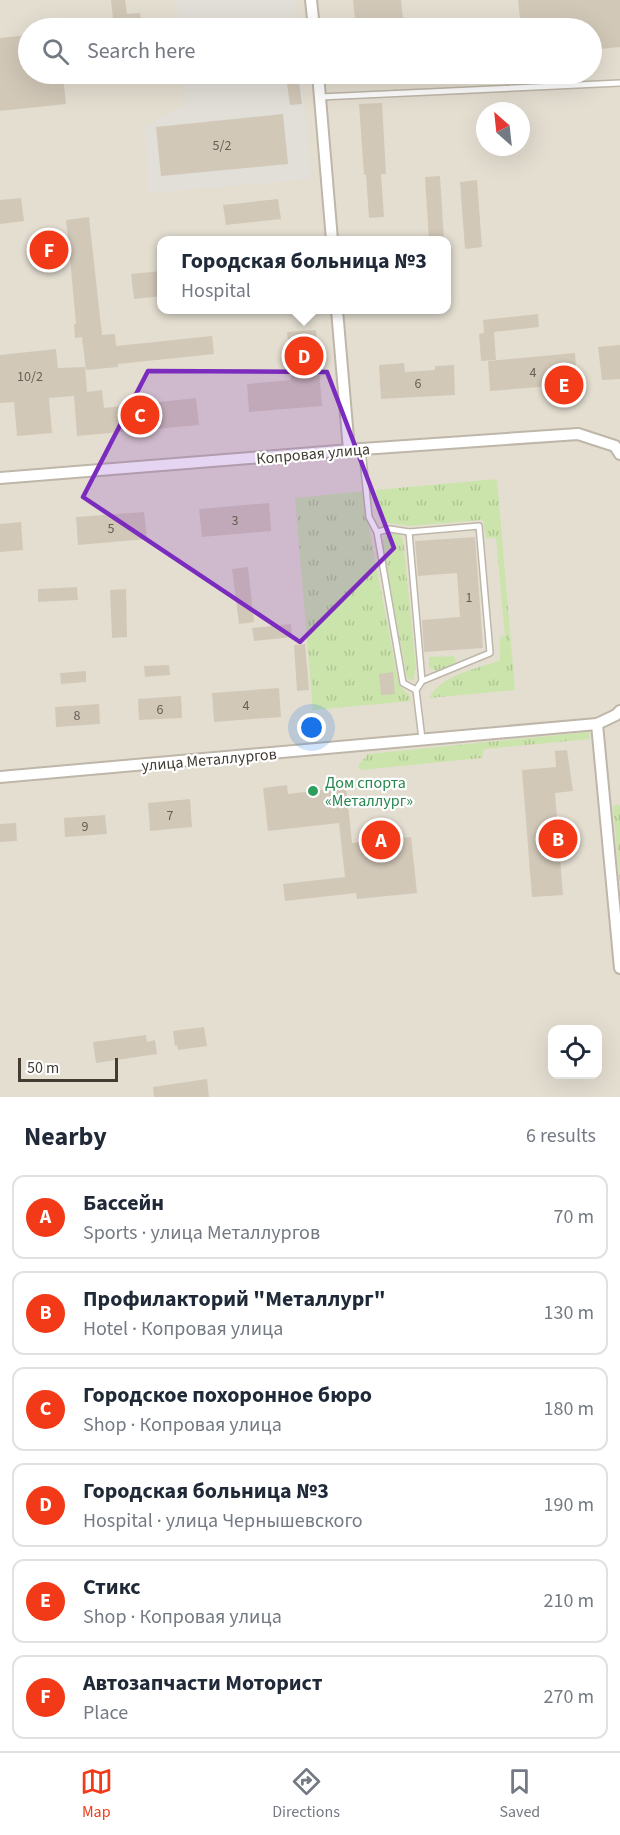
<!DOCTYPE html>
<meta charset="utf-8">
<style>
:root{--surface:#fff;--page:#f6f6f7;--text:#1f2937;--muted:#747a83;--line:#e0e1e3;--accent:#f23918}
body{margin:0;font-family:"Source Sans 3",sans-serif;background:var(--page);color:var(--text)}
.controls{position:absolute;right:18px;bottom:18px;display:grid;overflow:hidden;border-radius:12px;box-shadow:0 6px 24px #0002}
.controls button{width:54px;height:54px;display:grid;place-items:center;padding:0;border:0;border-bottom:2px solid var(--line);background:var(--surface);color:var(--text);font:30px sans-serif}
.compass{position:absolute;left:476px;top:102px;width:54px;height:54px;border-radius:50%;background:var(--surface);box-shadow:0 6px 24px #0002;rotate:333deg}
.scale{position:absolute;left:18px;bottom:15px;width:100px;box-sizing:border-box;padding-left:6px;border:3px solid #423c33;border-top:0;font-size:16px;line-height:21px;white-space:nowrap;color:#423c33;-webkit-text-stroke:4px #fff;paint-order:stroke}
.you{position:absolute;left:312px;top:728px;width:21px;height:21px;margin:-15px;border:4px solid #fff;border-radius:50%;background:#1a73e8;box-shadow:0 0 0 9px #1a73e833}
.badge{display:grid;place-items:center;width:39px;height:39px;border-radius:50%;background:var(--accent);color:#fff;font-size:20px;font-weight:700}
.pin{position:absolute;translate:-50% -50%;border:3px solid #fff;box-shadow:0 2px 6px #0006}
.popup{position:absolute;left:157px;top:236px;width:294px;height:78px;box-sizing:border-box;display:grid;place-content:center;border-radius:12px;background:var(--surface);filter:drop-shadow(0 2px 4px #0005);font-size:20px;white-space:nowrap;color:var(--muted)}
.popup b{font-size:22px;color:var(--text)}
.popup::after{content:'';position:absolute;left:50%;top:100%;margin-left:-12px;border:12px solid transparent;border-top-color:var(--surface)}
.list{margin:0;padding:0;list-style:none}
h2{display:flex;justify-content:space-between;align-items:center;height:78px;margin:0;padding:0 24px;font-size:26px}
h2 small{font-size:20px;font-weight:400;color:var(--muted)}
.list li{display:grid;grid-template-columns:39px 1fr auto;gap:18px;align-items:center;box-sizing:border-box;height:84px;margin:0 12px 12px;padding:0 12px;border:2px solid var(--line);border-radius:12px}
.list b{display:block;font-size:22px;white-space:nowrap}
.list p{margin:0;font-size:20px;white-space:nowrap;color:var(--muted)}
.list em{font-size:20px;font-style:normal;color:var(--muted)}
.icon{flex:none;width:33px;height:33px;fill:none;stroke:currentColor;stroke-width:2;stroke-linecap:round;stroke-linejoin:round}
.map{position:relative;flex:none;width:620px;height:1097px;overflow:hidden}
.search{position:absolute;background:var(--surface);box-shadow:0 6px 24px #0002;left:18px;right:18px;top:18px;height:66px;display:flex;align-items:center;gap:15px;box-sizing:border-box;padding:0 21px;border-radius:33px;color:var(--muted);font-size:22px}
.sheet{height:654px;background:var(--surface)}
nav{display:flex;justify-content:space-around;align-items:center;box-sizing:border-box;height:84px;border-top:2px solid var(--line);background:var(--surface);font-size:16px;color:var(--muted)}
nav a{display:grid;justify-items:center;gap:3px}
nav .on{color:var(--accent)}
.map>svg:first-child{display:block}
</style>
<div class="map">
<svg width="620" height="1097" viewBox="0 0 620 1097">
<defs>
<pattern id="grass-tufts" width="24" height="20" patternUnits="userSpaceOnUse" patternTransform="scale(1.5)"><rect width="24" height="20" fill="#cbe4ac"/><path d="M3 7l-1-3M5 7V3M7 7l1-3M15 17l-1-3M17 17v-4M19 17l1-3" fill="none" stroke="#b0c494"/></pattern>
</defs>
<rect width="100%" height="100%" fill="#f1ece2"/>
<path fill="#e4ded1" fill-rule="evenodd" d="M0 0H620V1097H0ZM28 28H592V74H28ZM485 111H521V147H485ZM162 240H446V310H162ZM552 1030H598V1074H552Z"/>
<g fill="#e2ded8">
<polygon points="176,0 295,0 298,28 179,28"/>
<polygon points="183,74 302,74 311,179 148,193 145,126 186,104"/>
</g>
<g fill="url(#grass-tufts)">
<path d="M497 479 515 690 429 698C444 673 475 670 500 660V637L505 636 496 538H486L483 520 409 526 383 522 379 515 376 490Z"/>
<polygon points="364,491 367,518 399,685 409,695 411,701 313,710 295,498"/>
<polygon points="394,533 398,534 403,539 416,668 413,681 407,678 382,541 384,537"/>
<polygon points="454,656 456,663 437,671 429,668 429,657"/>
<polygon points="589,732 590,739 484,749 482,758 360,770 358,766 368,754"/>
<polygon points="617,804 620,806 620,884 613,807"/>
</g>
<g fill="#d2c8b8">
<polygon points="111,0 125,0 127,14 140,13 142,28 114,28"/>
<polygon points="353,0 401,0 404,28 356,28"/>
<polygon points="518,0 620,0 620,47 591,50 591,28 521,28"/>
<polygon points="28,35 28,74 63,74 66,104 0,111 0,38"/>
<polygon points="299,82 302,104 290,105 287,84"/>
<polygon points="382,103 386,174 381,174 384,217 369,218 366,175 364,175 359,104"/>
<polygon points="283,114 288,164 161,176 156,127"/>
<polygon points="440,176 444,240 429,240 425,177"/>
<polygon points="477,180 482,247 465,249 460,182"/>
<polygon points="21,198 24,221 0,224 0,200"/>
<polygon points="278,199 281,219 226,225 223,205"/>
<polygon points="89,217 102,335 115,334 116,346 212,336 214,354 118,364 118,367 86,370 82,337 75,338 74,324 76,324 70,259 45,261 43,240 68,238 66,220"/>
<polygon points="162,271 162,296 134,299 131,274"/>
<polygon points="538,314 539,327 494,332 496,360 481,361 479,334 484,333 483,320"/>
<polygon points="316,330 322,406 249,412 247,384 291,380 287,332"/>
<polygon points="620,345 620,379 602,380 598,347"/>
<polygon points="56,349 58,368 85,367 87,392 102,390 104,408 196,398 199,425 77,436 74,396 49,398 52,433 17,436 14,402 0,403 0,355"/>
<polygon points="575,353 577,384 490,391 488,361"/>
<polygon points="404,363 405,372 435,370 435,366 454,365 455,395 381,399 379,365"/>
<polygon points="269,503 271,531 202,537 199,509"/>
<polygon points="144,512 147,539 78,545 76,517"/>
<polygon points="21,522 23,550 0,552 0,524"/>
<polygon points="475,537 483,648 424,652 422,620 460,617 457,573 418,576 415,541"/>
<polygon points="248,567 254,622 239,624 232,569"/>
<polygon points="77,587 78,600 38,602 38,589"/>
<polygon points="126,589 127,637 112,638 110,590"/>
<polygon points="291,624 292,637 254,641 252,628"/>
<polygon points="305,644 309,690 297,691 294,645"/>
<polygon points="169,665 170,675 145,677 144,666"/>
<polygon points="86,671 86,682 61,684 60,673"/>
<polygon points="393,672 395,694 381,695 379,674"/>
<polygon points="279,688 281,717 214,722 212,693"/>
<polygon points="181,696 182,718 139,720 138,699"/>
<polygon points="99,704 100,724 56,727 55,707"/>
<polygon points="567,750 573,791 555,793 563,895 532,897 522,770 556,767 555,751"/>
<polygon points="287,785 288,794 346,787 352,843 411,837 417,893 357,899 356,893 285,901 283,884 345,877 339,823 268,831 263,788"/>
<polygon points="190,799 192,827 150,831 148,803"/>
<polygon points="105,815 107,834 65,837 64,818"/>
<polygon points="16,823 17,841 0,842 0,824"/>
<polygon points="204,1027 207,1046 178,1050 177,1045 175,1046 173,1031"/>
<polygon points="146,1035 147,1042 155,1040 157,1054 96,1063 93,1042"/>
<polygon points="207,1079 209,1097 154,1097 153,1087"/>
</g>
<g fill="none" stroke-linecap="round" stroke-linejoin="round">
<g stroke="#beb7a9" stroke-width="8">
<g id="service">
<polyline points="320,97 620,83"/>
<polyline points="362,449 369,517 377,532 403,683 416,690 422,739"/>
<polyline points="377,532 390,529 409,532 479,526 490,653 422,681 416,690"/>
<polyline points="409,532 422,681"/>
</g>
</g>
<g stroke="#beb7a9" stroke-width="14">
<g id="minor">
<polyline points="311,0 314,28"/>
<polyline points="318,74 332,240"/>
<polyline points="337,310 349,450"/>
<polyline points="0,478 362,449 578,434 615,446 620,454"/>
<polyline points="620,711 616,715 597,724 620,968"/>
<polyline points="0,777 597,724"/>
</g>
</g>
<use href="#service" stroke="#fff" stroke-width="5"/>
<use href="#minor" stroke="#fff" stroke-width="10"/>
</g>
<path fill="#7b2cbf" fill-opacity="0.2" stroke="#7b2cbf" stroke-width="4.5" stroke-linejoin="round" d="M148 371 327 372 394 548 300 642 83 497Z"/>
<circle fill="#2e9e5b" stroke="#fff" stroke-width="2" cx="313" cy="791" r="6"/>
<g text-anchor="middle" stroke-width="4.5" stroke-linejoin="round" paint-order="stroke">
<g font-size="14" fill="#665f54">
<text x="222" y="150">5/2</text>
<text x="533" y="377">4</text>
<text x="30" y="381">10/2</text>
<text x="418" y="388">6</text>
<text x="235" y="525">3</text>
<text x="111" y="533">5</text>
<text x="469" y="602">1</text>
<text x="246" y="710">4</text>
<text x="160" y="714">6</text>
<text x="77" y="720">8</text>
<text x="170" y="820">7</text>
<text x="85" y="831">9</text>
</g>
<g font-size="16" fill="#423c33" stroke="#fff">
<text transform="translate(313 453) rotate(-5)" y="6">Копровая улица</text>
<text transform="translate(209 759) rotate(-5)" y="6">улица Металлургов</text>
</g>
<g font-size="16" fill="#27864d" stroke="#fff" text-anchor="start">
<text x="325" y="788">Дом спорта<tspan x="325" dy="18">«Металлург»</tspan></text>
</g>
</g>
</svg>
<div class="controls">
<button><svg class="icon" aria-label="locate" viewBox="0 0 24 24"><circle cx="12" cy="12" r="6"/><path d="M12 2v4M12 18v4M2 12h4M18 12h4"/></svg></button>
</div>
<svg class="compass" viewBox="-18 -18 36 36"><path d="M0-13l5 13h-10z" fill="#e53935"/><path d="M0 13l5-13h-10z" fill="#747a83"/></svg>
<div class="scale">50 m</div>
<div class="you"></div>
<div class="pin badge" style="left:381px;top:840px">A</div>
<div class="pin badge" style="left:558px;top:839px">B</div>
<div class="pin badge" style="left:140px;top:415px">C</div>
<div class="pin badge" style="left:304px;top:356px">D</div>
<div class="popup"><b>Городская больница №3</b>Hospital</div>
<div class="pin badge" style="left:564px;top:385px">E</div>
<div class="pin badge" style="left:49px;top:250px">F</div>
<div class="search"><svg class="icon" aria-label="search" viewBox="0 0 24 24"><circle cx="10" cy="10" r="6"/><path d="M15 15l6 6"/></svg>Search here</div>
</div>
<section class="sheet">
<h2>Nearby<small>6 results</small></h2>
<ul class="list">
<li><span class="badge">A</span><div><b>Бассейн</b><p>Sports · улица Металлургов</p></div><em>70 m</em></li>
<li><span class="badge">B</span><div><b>Профилакторий &quot;Металлург&quot;</b><p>Hotel · Копровая улица</p></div><em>130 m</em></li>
<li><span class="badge">C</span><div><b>Городское похоронное бюро</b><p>Shop · Копровая улица</p></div><em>180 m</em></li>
<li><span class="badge">D</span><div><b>Городская больница №3</b><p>Hospital · улица Чернышевского</p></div><em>190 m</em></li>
<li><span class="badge">E</span><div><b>Стикс</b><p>Shop · Копровая улица</p></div><em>210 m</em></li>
<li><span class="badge">F</span><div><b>Автозапчасти Моторист</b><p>Place</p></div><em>270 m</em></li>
</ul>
</section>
<nav>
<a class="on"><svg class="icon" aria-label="map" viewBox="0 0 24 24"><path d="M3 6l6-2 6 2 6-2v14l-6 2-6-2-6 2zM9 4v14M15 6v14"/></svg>Map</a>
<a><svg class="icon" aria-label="directions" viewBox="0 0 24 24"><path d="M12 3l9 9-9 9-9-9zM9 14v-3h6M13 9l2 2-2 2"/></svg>Directions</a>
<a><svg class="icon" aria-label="saved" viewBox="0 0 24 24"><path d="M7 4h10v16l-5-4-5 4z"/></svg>Saved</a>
</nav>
